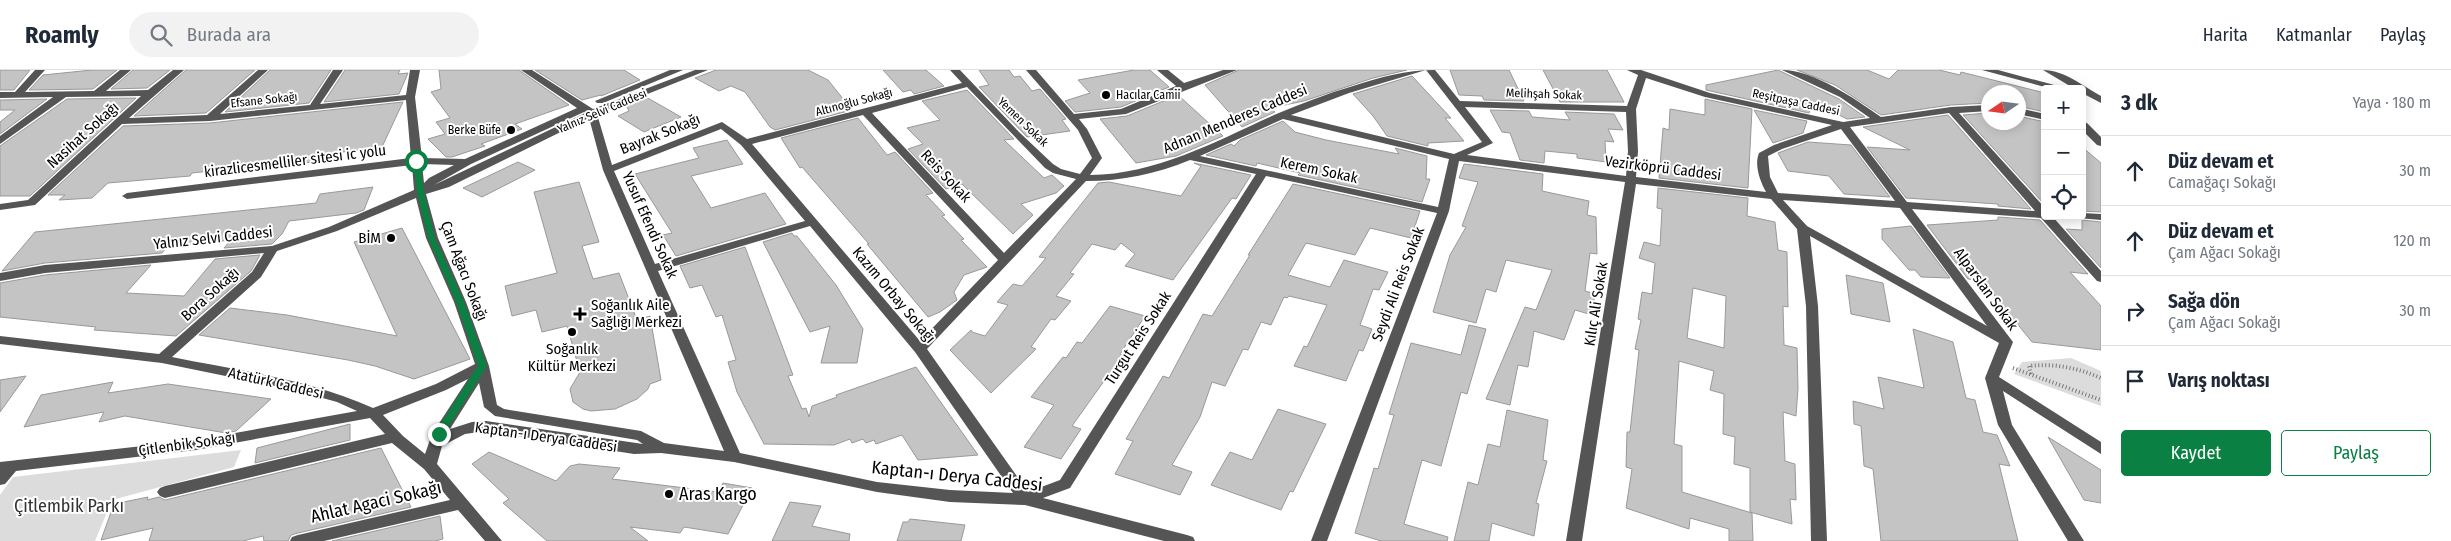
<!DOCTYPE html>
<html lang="tr">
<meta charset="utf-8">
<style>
:root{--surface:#fff;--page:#f2f2f3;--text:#1f2937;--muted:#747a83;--line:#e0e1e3;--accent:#0b8043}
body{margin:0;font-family:"Fira Sans Condensed",sans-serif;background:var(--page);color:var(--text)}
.controls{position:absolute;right:15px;top:15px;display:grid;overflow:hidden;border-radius:5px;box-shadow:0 2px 12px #0003}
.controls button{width:45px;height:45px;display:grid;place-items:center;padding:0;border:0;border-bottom:1px solid var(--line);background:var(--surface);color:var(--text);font:25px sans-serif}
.compass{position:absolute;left:1981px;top:15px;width:45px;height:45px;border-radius:50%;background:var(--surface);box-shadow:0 2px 12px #0003;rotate:257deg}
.stop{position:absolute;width:15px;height:15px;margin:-11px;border:4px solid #0b8043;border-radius:50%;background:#fff}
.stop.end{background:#0b8043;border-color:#fff;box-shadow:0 1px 5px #0008}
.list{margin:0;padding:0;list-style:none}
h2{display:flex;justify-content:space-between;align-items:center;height:65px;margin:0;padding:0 20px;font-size:21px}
h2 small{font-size:16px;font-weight:400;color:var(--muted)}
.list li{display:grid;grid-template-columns:32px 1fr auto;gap:15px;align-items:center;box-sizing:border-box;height:70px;padding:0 20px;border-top:1px solid var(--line)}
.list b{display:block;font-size:19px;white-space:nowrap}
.list p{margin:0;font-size:16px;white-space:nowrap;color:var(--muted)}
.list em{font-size:16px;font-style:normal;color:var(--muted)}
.actions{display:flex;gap:10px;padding:15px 20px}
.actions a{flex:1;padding:11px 0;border:1px solid var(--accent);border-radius:5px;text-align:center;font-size:18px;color:var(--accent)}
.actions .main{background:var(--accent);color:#fff}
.icon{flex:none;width:28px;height:28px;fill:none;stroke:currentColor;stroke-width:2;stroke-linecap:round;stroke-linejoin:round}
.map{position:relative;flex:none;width:2101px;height:471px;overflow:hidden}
header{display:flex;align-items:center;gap:30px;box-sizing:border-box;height:70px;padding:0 25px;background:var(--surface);border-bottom:1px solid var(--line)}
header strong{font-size:24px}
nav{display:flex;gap:28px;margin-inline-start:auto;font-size:18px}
.search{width:350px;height:45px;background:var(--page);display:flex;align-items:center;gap:12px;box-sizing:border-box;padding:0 18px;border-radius:28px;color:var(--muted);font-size:19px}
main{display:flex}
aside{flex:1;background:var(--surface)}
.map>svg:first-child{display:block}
</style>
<header>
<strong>Roamly</strong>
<div class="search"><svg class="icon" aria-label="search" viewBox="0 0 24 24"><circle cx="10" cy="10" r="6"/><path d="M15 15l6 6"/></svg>Burada ara</div>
<nav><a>Harita</a><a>Katmanlar</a><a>Paylaş</a></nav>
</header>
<main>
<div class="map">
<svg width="2101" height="471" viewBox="0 0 2101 471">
<rect width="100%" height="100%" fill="#fff"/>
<g fill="#dcdcdc">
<polygon points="2071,288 2101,301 2101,336 2014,304 2022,292"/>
<polygon points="241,380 234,397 112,430 95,471 0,471 0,425 13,407"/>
</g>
<g fill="#c4c4c4" stroke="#999" fill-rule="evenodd">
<polygon points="0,0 30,0 14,20 0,20"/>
<polygon points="92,0 117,0 93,19 29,20 43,5"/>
<polygon points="133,0 170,0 147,18 111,19"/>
<polygon points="186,0 255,0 206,43 134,46"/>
<polygon points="270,0 331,0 309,33 225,42"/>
<polygon points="345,0 400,0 398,4 408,3 399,24 324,32"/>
<polygon points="439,0 519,0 569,35 515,54 522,59 481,74 485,76 452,87 446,87 428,69 445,64 436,52 450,48 431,22 441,19"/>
<polygon points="535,0 624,0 640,10 601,26 601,25 582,30"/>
<polygon points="716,0 808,0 828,10 852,40 775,60 770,57 745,22 731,16 719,21 695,8"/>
<polygon points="883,0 926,0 944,16 914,24 911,20 903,22"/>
<polygon points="979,0 1009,0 1014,7 1020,6 1032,21 1040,19 1066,49 1062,50 1070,61 1027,67 979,17 989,15"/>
<polygon points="1134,0 1150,0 1169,17 1121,37 1075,42 1065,31 1090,23 1078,10"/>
<polygon points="1239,0 1407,0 1373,8 1304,31 1270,38 1275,42 1242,57 1205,15"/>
<polygon points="1450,0 1509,0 1524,31 1484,30 1482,26 1459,25"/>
<polygon points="1543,0 1607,0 1624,32 1560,32"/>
<polygon points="1778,0 1839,29 1865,47 1847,49 1813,32 1809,43 1706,20 1706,15"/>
<polygon points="1797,0 1867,0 1889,9 1898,0 1939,0 1960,5 1961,2 2045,23 2045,42 2018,36 2018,22 1988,22 1988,33 1951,35 1881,45 1835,15"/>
<polygon points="1412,6 1451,48 1445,48 1464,71 1428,73 1428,76 1387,66 1373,46 1353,24"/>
<polygon points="967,20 1014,69 1004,70 1044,108 1052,105 1064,116 1056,123 1021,134 1033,145 1013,164 962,114 946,119 908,79 923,74 907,58 940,50 922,31"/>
<polygon points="1178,25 1223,66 1176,86 1136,93 1100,49 1127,46"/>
<polygon points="646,27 681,47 644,62 618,46 629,41 626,35"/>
<polygon points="136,28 30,126 0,126 0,76 67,29"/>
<polygon points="47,29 0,64 0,52 15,40 0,40 0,30"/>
<polygon points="1705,29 1752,39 1748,118 1659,108 1663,58 1669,60 1670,39 1705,45"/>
<polygon points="403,32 382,77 319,85 316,92 266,96 267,95 192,103 190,106 108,113 92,128 59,130 65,125 48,125 123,56 210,53"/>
<polygon points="1490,40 1529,41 1532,47 1570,50 1565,42 1614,44 1623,60 1608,59 1614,72 1605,71 1606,92 1577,88 1577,84 1545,81 1544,93 1520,90 1510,63 1502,62"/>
<polygon points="1754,40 1807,51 1803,63 1773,73"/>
<polygon points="1988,43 1988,52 2018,52 2018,46 2045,52 2045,135 1963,45"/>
<polygon points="1948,45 2031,139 1998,136 1998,134 1906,128 1867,77 1910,80 1863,57"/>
<polygon points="858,48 887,85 895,82 933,123 926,125 945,145 942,146 964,169 961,170 987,197 964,205 954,222 957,230 940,242 928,247 867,174 869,174 802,97 800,98 781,68"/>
<polygon points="1283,51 1295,62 1326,70 1399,84 1395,78 1427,86 1426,109 1430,109 1422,132 1298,105 1300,103 1257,93 1256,96 1206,85 1231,74 1234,76 1240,70"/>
<polygon points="727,70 743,94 691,106 711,138 765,123 786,154 676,186 663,165 672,163 635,104 699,88 693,78"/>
<polygon points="1808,72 1851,75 1890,127 1844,124 1829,106 1788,101 1778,83"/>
<polygon points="2082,77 2101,93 2101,142 2082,141"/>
<polygon points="518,92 535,100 482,127 463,118"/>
<polygon points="1194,93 1251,105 1236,129 1232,128 1173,210 1125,196 1135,184 1121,173 1115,180 1092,174 1070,203 1074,204 1056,226 1071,231 1055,250 1051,249 1031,277 1036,279 991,323 950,280 971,260 972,262 985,266 1008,235 997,232 1013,214 1022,216 1046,188 1039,187 1098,113 1109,112 1181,126 1201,96"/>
<polygon points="1464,94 1543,104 1542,121 1589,131 1587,145 1596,147 1597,184 1590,183 1585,221 1596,224 1589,244 1575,240 1564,270 1534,261 1528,297 1518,295 1510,335 1486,329 1525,237 1536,240 1552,200 1506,190 1496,222 1486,219 1476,253 1433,242 1450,185 1466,157 1462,156 1478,112 1459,108"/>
<polygon points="579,112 599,172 582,176 593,209 619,203 637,250 650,246 661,310 650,314 648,319 637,329 615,339 591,341 583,339 573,332 570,319 580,302 567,256 542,262 536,240 512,246 505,216 557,203 534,122"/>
<polygon points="1293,114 1420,141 1411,168 1370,158 1355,185 1306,173 1288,205 1330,217 1344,190 1388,202 1379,220 1373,219 1360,255 1372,259 1363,281 1359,280 1346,311 1294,296 1304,276 1307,277 1327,235 1289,226 1287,228 1284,227 1271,255 1261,252 1248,280 1243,279 1225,316 1212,312 1200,347 1172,395 1192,402 1180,425 1115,404 1133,371 1126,369 1163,306 1169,308 1203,244 1212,246 1250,185 1248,185"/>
<polygon points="373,117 364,140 356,143 289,151 282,164 272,174 224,178 231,170 167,177 162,183 45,193 2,201 35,162 316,133 320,124"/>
<path d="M1658 118 1748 128 1747 146 1775 152 1778 180 1787 182 1788 237 1783 236 1784 275 1797 278 1798 318 1796 346 1783 342 1785 391 1795 394 1796 430 1790 429 1792 454 1750 442V398L1734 394 1735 367 1723 364 1724 324 1710 320 1714 301 1679 291 1674 374 1682 376V422L1752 443 1753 471H1729V459L1690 448 1689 459 1626 438 1632 399 1626 397 1627 362H1630L1639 280 1635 279 1641 250 1638 249 1642 222 1652 224 1655 193 1639 188 1644 172 1660 176 1662 139 1657 138ZM1693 218 1726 226 1724 278 1687 268Z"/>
<polygon points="1998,147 2040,150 2088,204 2070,202 2101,236 2101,280 2032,272 1982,210 1968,209 1927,155 1998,150"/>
<polygon points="2082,150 2101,152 2101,198 2066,159 2082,160"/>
<polygon points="1911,156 1950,208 1921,207 1915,200 1909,200 1882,169 1882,159"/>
<polygon points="402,158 470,289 414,309 375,296 348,290 199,265 230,238 287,245 397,266 354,172"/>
<polygon points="792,163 794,166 797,166 836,215 863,259 857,293 821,293 830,256 810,262 763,172"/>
<polygon points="745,177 793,305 788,306 802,339 806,338 809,347 812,336 837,327 836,325 916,297 978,385 918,390 902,365 876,374 874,370 866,373 863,369 852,373 850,369 834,375 764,374 737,322 728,292 736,290 722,245 716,247 702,215 690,218 680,196"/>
<polygon points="260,185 251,201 176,266 94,260 96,257 0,247 0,213 45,205 151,195 126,223 184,226 215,189"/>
<polygon points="1846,205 1883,213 1890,252 1851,244"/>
<polygon points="1110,236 1145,246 1120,284 1124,285 1111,305 1109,304 1072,356 1081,359 1061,389 1024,377 1054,335 1031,327 1063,287 1066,288 1077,272 1082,273"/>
<polygon points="1469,255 1486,259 1467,324 1461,322 1441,396 1422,390 1404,454 1448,467 1447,471 1381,471 1355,463 1374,398 1378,399 1394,345 1389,344 1411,273 1461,285"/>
<polygon points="1913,259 1953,272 1966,328 1975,330 1983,362 1997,365 2010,396 1999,394 2018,471 1881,471 1873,399 1864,396 1861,356 1854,354 1853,331 1884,339 1878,307 1924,318"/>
<polygon points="26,306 0,342 0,310"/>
<polygon points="113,312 108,323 168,314 271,329 236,361 226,363 125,346 99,352 104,342 24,357 41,325"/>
<polygon points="1278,339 1326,354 1293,422 1290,421 1281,440 1211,415 1230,382 1252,390"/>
<polygon points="1507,340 1548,350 1543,390 1547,391 1536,433 1539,434 1534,466 1492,453 1489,471 1454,471 1468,412 1478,415 1488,374 1500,377"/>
<polygon points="350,354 350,370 255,393 257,378"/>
<polygon points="2048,367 2101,400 2101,433 2084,430"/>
<polygon points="381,378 411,437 298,463 291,465 288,471 264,471 263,466 243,471 149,471 153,458 101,470 114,434 148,427 147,430 159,427 165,430"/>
<polygon points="489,382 556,411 570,396 579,394 620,398 612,409 718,422 723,413 752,418 728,464 684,457 680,463 630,457 648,471 547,471 503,433 509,429 472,394"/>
<polygon points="790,432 821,436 812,456 850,464 849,471 772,471"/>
<polygon points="440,446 443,469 435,471 332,471"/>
<polygon points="910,449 965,455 961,471 897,471 903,452 908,452"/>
</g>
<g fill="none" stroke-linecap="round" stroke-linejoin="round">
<g stroke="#777" stroke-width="4" stroke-dasharray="1 2.5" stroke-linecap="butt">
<polyline points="2013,298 2101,330"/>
<path d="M2031 304 2029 296C2054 293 2078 298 2101 308"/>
</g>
<g fill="#555" fill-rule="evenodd">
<path d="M35 0H45L25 22 94 21 120 0H131L106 21 148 20 173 0H184L129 48 207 45 258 0H268L220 44 310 35 333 0H343L320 34 406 25 410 0H420L415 27 422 88 465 89 577 38 521 0H532L593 39 695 0H708L597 44 612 95 722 52 747 69 962 13 950 0H960L1019 62 1053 94 1061 99 1080 104 1092 88 1078 60 1026 0H1036L1074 44 1121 39 1176 16 1157 0H1168L1184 13 1223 0H1237L1126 44 1079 49 1087 59 1102 88 1090 105C1157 104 1214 72 1274 45 1300 34 1326 24 1353 16 1381 7 1405 0 1435 0L1460 31 1627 36 1638 5 1627 0H1641L1710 23 1843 52 1870 48 1840 27 1782 0C1814 0 1855 29 1881 47L1951 37 1988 35V41L1959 43 2045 138V146H2052L2101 201V212L2097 211 2041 148 1912 139 2013 272 1999 307 2101 372V384L2003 321 2012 355 2084 471H2068L1998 355 1985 308 1999 273 1810 166 1818 236 1827 471H1811L1806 236 1797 159 1771 129 1636 114 1582 471H1566L1625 112 1459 91 1449 141 1327 471H1311L1437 143 1266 106 1070 418 1043 428 1187 465 1193 467 1195 471H1164L1025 435 950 432 877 422 734 392 661 383 634 384 486 361 465 364 442 376 437 394 502 471H485L458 440 324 471H290L292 467 298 465 450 430 424 399 392 373 165 428 160 426 157 422 160 418 165 416 385 364 370 348 196 380 16 401 5 414 0 415V392L196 370 357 341 337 332 294 320 162 293 0 274V266L159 284 252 202 264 183 45 203 0 211V203L45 195 272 176 329 157 414 120 412 95 127 129 122 126 127 123 411 88 406 30 210 51 122 54 35 135 0 140V134L28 130 141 26 66 27 0 74V66L53 27 0 28V22H15ZM1426 0 1482 72 1454 84 1291 45 1349 23ZM1646 8 1705 27 1832 55 1774 75 1759 83C1754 95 1760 111 1766 122L1636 107 1638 81 1636 39ZM967 17 1045 98 1053 103 1076 109 1004 183 872 43ZM1465 37 1626 42 1628 81 1626 106 1467 85 1493 73ZM584 42 585 43 434 115 471 94ZM1949 43 2035 141 1907 132 1850 57ZM863 45 998 190 920 271 752 74ZM589 48 603 100 724 381 664 373 641 361 504 339 497 335 489 296 466 232 438 168 426 124 449 117ZM1283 49 1449 89 1438 137 1200 86ZM721 59 741 75 805 151 655 194 614 101ZM1841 59 1895 131 1778 123 1770 107 1768 86 1782 79ZM1190 90 1256 104 1060 410 1028 422 927 279 1086 111C1122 111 1156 104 1190 90ZM422 94 454 95 429 108 424 113ZM416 128 426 168 454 232 475 294 436 314 373 338C310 309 240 301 172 287L261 207 277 181 337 161ZM1783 130 1900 138 1987 256 1807 156ZM810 156 915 282 1013 423 950 420 877 412 740 383 658 201ZM468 309 432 364 425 384 403 366 383 345 446 320ZM479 313 484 337 495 346 637 370 643 374 486 351 472 352 450 359Z"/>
<polygon points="670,0 683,0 603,33 597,33 595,31"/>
<polygon points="1982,0 1998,0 2069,19 2052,19"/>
<path d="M2043 0C2064 0 2083 16 2101 26V33L2082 23V19H2075Z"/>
<polygon points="2018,38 2045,44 2045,50 2018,44"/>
<polygon points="2082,52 2087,53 2101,67 2101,76 2097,75 2082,60"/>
<polygon points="2082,143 2101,144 2101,150 2078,148 2077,146 2082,146"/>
</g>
</g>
<polygon fill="#0b8043" points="416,89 420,91 424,122 435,168 464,232 487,296 442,367 439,368 434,364 478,296 456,232 428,168 417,122 413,91"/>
<g fill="#000" stroke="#fff" stroke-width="2">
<circle cx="1106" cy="25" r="5"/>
<circle cx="511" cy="60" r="5"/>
<circle cx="391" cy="168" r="5"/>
<path d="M577.5 236.5h5v5h5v5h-5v5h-5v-5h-5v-5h5z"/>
<circle cx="572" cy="262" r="5"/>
<circle cx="669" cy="424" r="5"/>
</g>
<g text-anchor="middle" stroke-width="4" stroke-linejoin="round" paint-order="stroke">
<g font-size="12" fill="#000" stroke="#fff">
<text transform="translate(1544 24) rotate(2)" y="4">Melihşah Sokak</text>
<text transform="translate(264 30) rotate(-6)" y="4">Efsane Sokağı</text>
<text transform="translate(854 32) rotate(-15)" y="4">Altınoğlu Sokağı</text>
<text transform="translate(1796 32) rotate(12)" y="4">Reşitpaşa Caddesi</text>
<text transform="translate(602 41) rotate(-23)" y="4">Yalnız Selvi Caddesi</text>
<text transform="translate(1023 52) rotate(44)" y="4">Yemen Sokak</text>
</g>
<g font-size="12" fill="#000" stroke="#fff" text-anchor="start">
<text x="1116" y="29">Hacılar Camii</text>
<text x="501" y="64" text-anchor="end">Berke Büfe</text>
</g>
<g font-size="15" fill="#000" stroke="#fff">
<text transform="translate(1235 49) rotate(-23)" y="5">Adnan Menderes Caddesi</text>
<text transform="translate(660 64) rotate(-22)" y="5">Bayrak Sokağı</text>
<text transform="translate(83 65) rotate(-42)" y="5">Nasihat Sokağı</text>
<text transform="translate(295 91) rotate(-7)" y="5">kirazlicesmelliler sitesi ic yolu</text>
<text transform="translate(1663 98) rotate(7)" y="5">Vezirköprü Caddesi</text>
<text transform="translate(1319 100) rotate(12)" y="5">Kerem Sokak</text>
<text transform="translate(946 106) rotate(47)" y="5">Reis Sokak</text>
<text transform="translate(650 155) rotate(66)" y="5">Yusuf Efendi Sokak</text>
<text transform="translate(213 168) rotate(-6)" y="5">Yalnız Selvi Caddesi</text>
<text transform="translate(464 201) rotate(69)" y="5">Çam Ağacı Sokağı</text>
<text transform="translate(1398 214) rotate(-69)" y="5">Seydi Ali Reis Sokak</text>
<text transform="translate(1986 219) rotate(54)" y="5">Alparslan Sokak</text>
<text transform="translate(210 224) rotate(-42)" y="5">Bora Sokağı</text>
<text transform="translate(894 225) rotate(50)" y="5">Kazım Orbay Sokağı</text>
<text transform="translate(1596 234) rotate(-81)" y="5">Kılıç Ali Sokak</text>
<text transform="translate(1138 268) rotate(-57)" y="5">Turgut Reis Sokak</text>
<text transform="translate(276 313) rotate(13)" y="5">Atatürk Caddesi</text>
<text transform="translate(546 367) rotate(8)" y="5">Kaptan-ı Derya Caddesi</text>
<text transform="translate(187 374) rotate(-8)" y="5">Çitlenbik Sokağı</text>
</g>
<g font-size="15" fill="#000" stroke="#fff" text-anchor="end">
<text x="381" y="173">BİM</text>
<text x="591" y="240" text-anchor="start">Soğanlık Aile<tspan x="591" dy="17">Sağlığı Merkezi</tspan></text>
<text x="572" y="284" text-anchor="middle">Soğanlık<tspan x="572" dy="17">Kültür Merkezi</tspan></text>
</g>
<g font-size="18" fill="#000" stroke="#fff">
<text transform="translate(957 406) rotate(6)" y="6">Kaptan-ı Derya Caddesi</text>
<text transform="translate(376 432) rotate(-13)" y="6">Ahlat Agaci Sokağı</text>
</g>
<g font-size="18" fill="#000" stroke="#fff" text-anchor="start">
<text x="679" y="430">Aras Kargo</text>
</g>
<g font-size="18" fill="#333" stroke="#fff">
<text x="69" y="442">Çitlembik Parkı</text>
</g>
</g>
</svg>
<div class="controls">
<button>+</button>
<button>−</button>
<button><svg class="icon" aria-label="locate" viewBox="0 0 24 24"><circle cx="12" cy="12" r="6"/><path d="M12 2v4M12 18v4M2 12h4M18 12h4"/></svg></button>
</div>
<svg class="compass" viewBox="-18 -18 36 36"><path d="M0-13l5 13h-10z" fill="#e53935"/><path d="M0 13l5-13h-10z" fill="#747a83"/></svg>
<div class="stop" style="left:416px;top:91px"></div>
<div class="stop end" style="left:439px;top:364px"></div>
</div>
<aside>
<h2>3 dk<small>Yaya · 180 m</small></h2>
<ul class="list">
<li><svg class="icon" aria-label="ahead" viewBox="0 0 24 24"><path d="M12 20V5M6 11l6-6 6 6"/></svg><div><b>Düz devam et</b><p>Camağaçı Sokağı</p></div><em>30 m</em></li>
<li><svg class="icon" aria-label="ahead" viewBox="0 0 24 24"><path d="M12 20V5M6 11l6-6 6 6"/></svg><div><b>Düz devam et</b><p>Çam Ağacı Sokağı</p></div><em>120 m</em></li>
<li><svg class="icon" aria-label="right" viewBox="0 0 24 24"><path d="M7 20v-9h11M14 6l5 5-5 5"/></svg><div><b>Sağa dön</b><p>Çam Ağacı Sokağı</p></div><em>30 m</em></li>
<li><svg class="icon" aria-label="arrive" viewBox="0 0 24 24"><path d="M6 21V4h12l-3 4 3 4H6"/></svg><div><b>Varış noktası</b></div></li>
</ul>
<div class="actions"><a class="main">Kaydet</a><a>Paylaş</a></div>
</aside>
</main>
